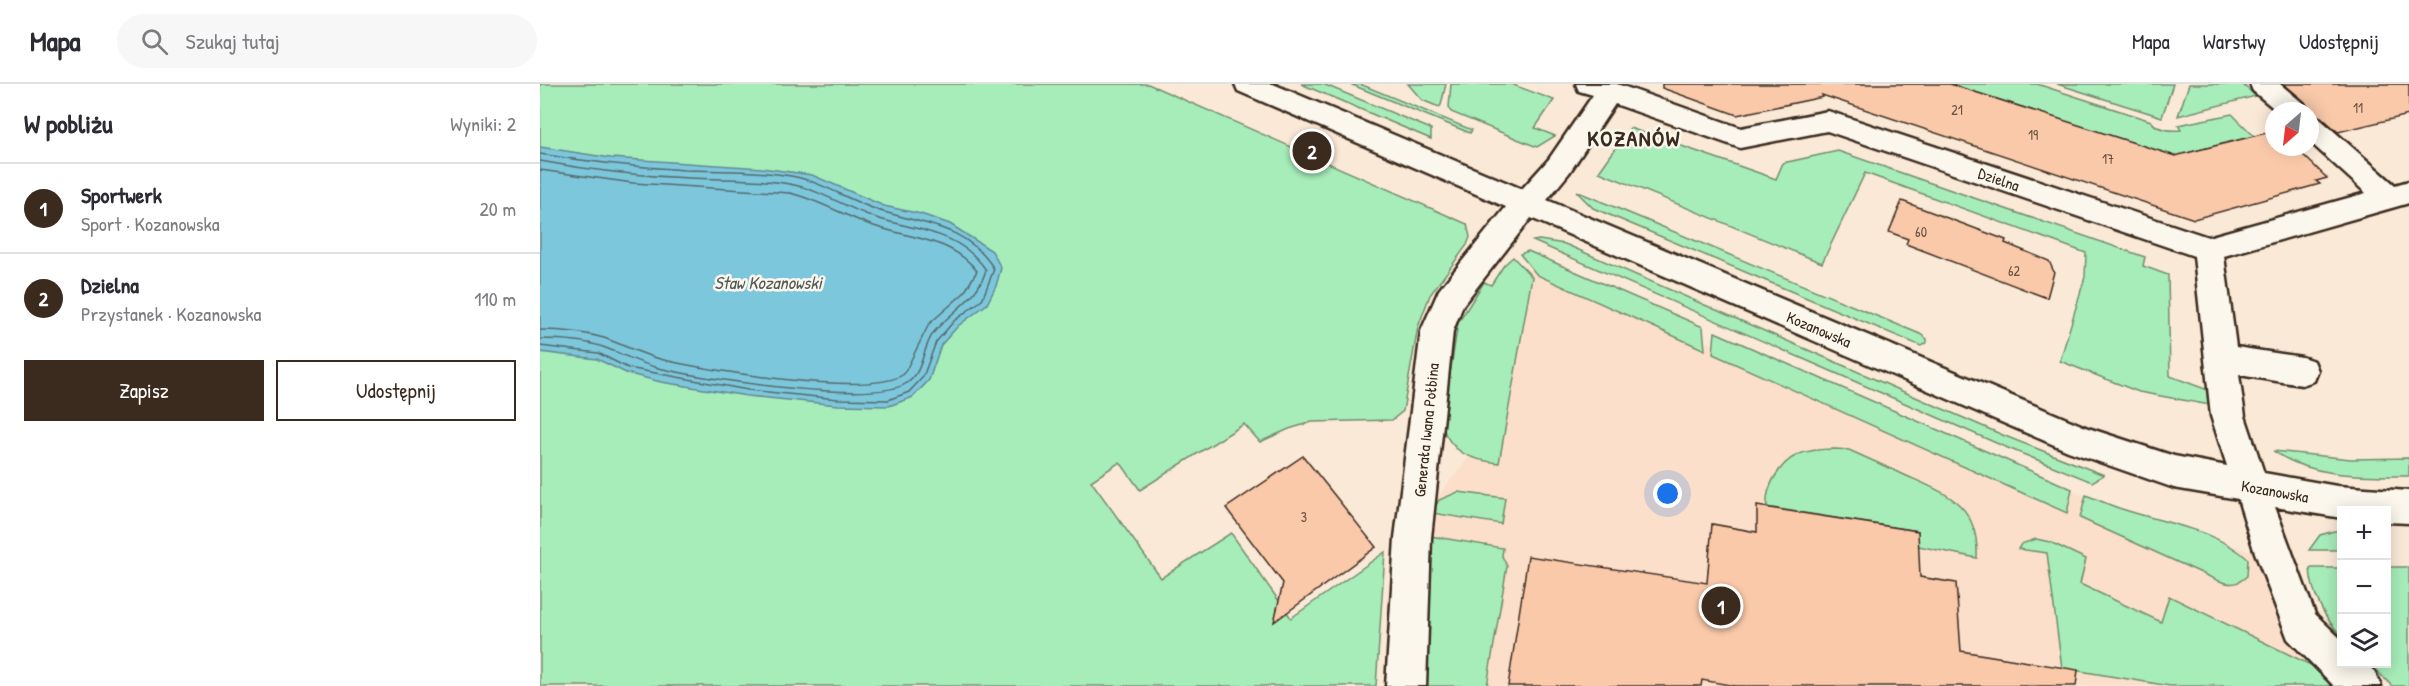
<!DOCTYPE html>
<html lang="pl">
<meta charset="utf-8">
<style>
:root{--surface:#fff;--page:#f7f7f7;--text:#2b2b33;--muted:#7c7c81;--line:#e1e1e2;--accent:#3b2a1e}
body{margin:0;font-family:"Patrick Hand",sans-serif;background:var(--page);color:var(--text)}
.controls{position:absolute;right:18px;bottom:18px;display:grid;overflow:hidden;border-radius:0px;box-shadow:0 3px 15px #0003}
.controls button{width:54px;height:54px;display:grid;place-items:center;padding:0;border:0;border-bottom:2px solid var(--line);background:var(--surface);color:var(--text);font:30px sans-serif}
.compass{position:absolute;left:1725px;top:18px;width:54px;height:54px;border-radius:50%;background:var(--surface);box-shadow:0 3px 15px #0003;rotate:208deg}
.you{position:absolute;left:1128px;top:410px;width:21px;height:21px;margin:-15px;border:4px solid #fff;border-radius:50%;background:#1a73e8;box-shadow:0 0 0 9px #1a73e833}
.badge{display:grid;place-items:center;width:39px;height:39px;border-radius:50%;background:var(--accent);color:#fff;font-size:20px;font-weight:700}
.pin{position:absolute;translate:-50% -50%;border:3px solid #fff;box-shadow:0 2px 6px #0006}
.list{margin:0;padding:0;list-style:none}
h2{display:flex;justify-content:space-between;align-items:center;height:78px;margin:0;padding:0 24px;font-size:26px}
h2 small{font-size:20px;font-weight:400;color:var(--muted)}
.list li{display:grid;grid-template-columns:39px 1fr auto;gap:18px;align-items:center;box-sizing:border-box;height:90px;padding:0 24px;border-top:2px solid var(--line)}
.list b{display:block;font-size:22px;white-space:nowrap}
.list p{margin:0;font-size:20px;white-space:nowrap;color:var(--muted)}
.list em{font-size:20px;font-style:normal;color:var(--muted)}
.actions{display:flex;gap:12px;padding:18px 24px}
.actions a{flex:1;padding:14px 0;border:2px solid var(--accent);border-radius:0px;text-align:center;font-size:21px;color:var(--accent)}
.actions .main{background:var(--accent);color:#fff}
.icon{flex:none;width:33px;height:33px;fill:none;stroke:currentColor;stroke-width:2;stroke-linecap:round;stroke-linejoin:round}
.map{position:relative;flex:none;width:1869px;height:602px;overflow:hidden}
header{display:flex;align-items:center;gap:36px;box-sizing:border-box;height:84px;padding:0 30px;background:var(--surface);border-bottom:2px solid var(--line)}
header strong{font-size:28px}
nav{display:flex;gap:33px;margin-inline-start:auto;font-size:21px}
.search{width:420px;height:54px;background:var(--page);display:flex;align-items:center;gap:15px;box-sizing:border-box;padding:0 21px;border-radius:33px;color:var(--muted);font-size:22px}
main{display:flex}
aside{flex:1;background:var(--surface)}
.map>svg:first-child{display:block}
</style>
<header>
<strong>Mapa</strong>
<div class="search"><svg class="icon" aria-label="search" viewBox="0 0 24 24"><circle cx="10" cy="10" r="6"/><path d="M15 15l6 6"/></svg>Szukaj tutaj</div>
<nav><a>Mapa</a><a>Warstwy</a><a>Udostępnij</a></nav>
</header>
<main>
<aside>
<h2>W pobliżu<small>Wyniki: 2</small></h2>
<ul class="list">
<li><span class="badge">1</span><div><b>Sportwerk</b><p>Sport · Kozanowska</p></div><em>20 m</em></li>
<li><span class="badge">2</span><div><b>Dzielna</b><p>Przystanek · Kozanowska</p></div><em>110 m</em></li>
</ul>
<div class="actions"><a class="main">Zapisz</a><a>Udostępnij</a></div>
</aside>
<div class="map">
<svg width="1869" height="602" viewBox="0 0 1869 602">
<rect width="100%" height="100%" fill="#fbe9d8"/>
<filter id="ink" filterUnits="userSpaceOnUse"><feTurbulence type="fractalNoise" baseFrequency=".0167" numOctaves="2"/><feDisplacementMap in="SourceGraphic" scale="12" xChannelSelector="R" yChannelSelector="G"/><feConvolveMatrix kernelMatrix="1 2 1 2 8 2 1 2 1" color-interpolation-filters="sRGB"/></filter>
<g filter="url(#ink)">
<polygon fill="#fbdfca" points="971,178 1583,427 1639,442 1745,480 1802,580 1807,580 1829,602 884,602 892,419 930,372"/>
<g fill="#a7edba" stroke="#718c6c" stroke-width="1.5">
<polygon points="0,0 608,0 927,140 930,153 927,161 890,211 878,243 863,327 852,336 772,338 749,345 720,358 704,340 600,406 580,378 551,397 621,494 691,449 751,534 845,468 836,602 0,602"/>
<polygon points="761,0 783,0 891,45 891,55"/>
<polygon points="810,0 820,0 932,46 930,49"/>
<polygon points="868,0 906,0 901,21 899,23 882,16"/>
<polygon points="911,0 971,0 1014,16 995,44 1015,52 997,63 911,28 909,23"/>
<path d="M1410 0H1497L1611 37C1617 46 1630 47 1641 46L1638 41 1692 30 1714 52 1635 72Z"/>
<polygon points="1517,0 1633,0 1622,33"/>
<polygon points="1649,0 1702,0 1716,12 1638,32"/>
<polygon points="1090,44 1236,95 1243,79 1298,67 1605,173 1603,182 1628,191 1630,292 1668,306 1670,321 1599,308 1520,277 1545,193 1546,169 1325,89 1282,179 1059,88"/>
<polygon points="1036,107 1380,250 1387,255 1387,258 1381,262 1053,124"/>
<polygon points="999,156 1025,160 1465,352 1564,391 1552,398 1463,362 993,157"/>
<polygon points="988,167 1163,243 1165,266 997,191 980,170"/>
<path d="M973 173 992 193 959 379C932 376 910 369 902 341L918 239 944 198 951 201 964 181Z"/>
<polygon points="1175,248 1532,405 1527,429 1173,270"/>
<path d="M1295 365 1309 366C1329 375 1349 384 1369 393 1410 411 1439 422 1437 474L1378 462V447L1227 423C1225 404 1239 380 1257 371 1268 366 1283 365 1295 365Z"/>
<path d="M1733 367 1811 375 1869 374V392C1822 392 1773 394 1733 367Z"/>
<polygon points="918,408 965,414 961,440 892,429 899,416"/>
<path d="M1546 411C1559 416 1571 422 1585 426 1625 439 1676 446 1708 475L1707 492C1697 501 1691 501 1679 497L1540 434Z"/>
<polygon points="1794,447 1801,447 1801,466 1769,466 1780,451"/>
<polygon points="890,452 963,464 962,472 967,482 947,602 884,602"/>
<polygon points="1496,455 1510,458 1546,475 1540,500 1621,538 1629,512 1781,586 1804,602 1630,602 1522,584 1507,469 1478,465 1481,460"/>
<polygon points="1847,483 1869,483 1869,602 1852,602 1830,580 1846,580"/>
<path d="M1770 484H1801V551C1784 534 1771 508 1770 484Z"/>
</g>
<polygon fill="#7dc7dd" stroke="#638891" stroke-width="1.5" points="0,63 71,74 222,84 272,91 344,122 381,130 410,140 452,167 461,184 456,202 447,220 418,242 401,261 389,296 373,313 349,322 298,321 207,312 121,298 86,289 57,275 0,268"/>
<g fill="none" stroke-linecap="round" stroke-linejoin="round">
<g stroke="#55696a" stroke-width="1.5">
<path d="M0 70C48 78 97 83 145 86 180 87 216 86 251 92 284 98 312 119 344 128 388 141 428 143 454 185L442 216 414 237 396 258 383 293 369 308 348 316 298 315 208 306 88 284 58 269 0 262"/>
<path d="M0 77C49 86 99 92 149 94 183 96 216 94 249 100 283 106 310 127 343 136 381 146 422 150 446 186 437 216 413 225 394 248 382 263 384 288 367 299 335 321 165 295 123 285 102 281 83 270 63 263 43 256 21 255 0 255"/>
<path d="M0 86 93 99 250 109C278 116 301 130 328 140 365 154 411 153 437 187L424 209 389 240 364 290C330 314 167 286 124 276 102 271 84 261 64 254 43 248 21 246 0 246"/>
</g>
</g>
<g fill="#fac9aa" stroke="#3b2a1e" stroke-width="1.5">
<polygon points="1122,0 1410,0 1635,72 1734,47 1734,63 1755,63 1787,94 1776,97 1780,100 1654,135 1282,11 1283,13 1197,31 1122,4"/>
<polygon points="1744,0 1869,0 1869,31 1798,48 1781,33 1772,30 1765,18"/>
<polygon points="1362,117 1466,156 1465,159 1509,177 1514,188 1507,214 1366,160 1368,155 1349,148"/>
<polygon points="763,372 836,463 734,538 743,499 686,424"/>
<polygon points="1217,422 1378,447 1380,493 1416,499 1421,567 1538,586 1536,602 1195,602 1162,596 1161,602 968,602 988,472 1167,499 1172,440 1217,448"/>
</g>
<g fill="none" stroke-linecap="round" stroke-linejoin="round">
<g stroke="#3b2a1e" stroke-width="5">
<g id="minor">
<path d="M695 0H733L982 105 1009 75 1053 11 1039 7 1036 0H1077L1201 44 1288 27 1668 153 1826 109 1770 58V32L1780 35 1855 101 1869 97V119L1684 172 1696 263 1762 273 1774 277 1778 287 1774 297 1762 301 1699 291 1705 332 1724 389 1797 402 1869 407V439L1846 438V426H1802V434L1735 423 1775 530 1802 556V580H1826L1835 588 1841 602H1794L1748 555 1714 466 1698 415 1634 404 1528 367 991 134 923 221 913 247 891 454 886 602H846L855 454 881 247 899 206 966 123 698 7ZM1075 20 1200 64 1287 47 1654 172 1671 332 1687 382 1634 372 1548 344 1007 116 1029 89Z"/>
<polygon points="1710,0 1740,0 1764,20 1768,27 1737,27 1713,7"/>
</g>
</g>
<use href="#minor" fill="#fbf7ec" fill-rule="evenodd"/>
</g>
</g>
<g text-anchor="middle" stroke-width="5" stroke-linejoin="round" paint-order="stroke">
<g font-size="14" fill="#6b5241">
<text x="1818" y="29">11</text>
<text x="1417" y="31">21</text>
<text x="1493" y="56">19</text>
<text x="1568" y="80">17</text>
<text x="1381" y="153">60</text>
<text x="1474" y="192">62</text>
<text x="764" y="438">3</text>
</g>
<g font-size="16" fill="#3b2a1e" stroke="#fbf7ec">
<text transform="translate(1459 95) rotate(19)" y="6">Dzielna</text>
<text transform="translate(1279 245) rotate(23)" y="6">Kozanowska</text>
<text transform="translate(886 346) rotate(-84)" y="6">Generała Iwana Połbina</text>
<text transform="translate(1735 407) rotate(10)" y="6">Kozanowska</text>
</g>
<g font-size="18" font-style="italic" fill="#4f5957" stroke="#fbf7ec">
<text x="228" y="205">Staw Kozanowski</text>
</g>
<g font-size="22" font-weight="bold" letter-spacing="1.5" fill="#3b2a1e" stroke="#fbf7ec">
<text x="1094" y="62">KOZANÓW</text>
</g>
</g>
</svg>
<div class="controls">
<button>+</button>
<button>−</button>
<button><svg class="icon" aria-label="layers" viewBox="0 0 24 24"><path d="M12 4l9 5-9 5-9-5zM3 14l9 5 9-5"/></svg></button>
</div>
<svg class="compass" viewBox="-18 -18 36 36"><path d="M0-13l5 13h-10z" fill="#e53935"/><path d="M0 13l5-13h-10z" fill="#7c7c81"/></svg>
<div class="you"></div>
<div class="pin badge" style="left:1181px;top:522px">1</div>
<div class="pin badge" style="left:772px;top:67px">2</div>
</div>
</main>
